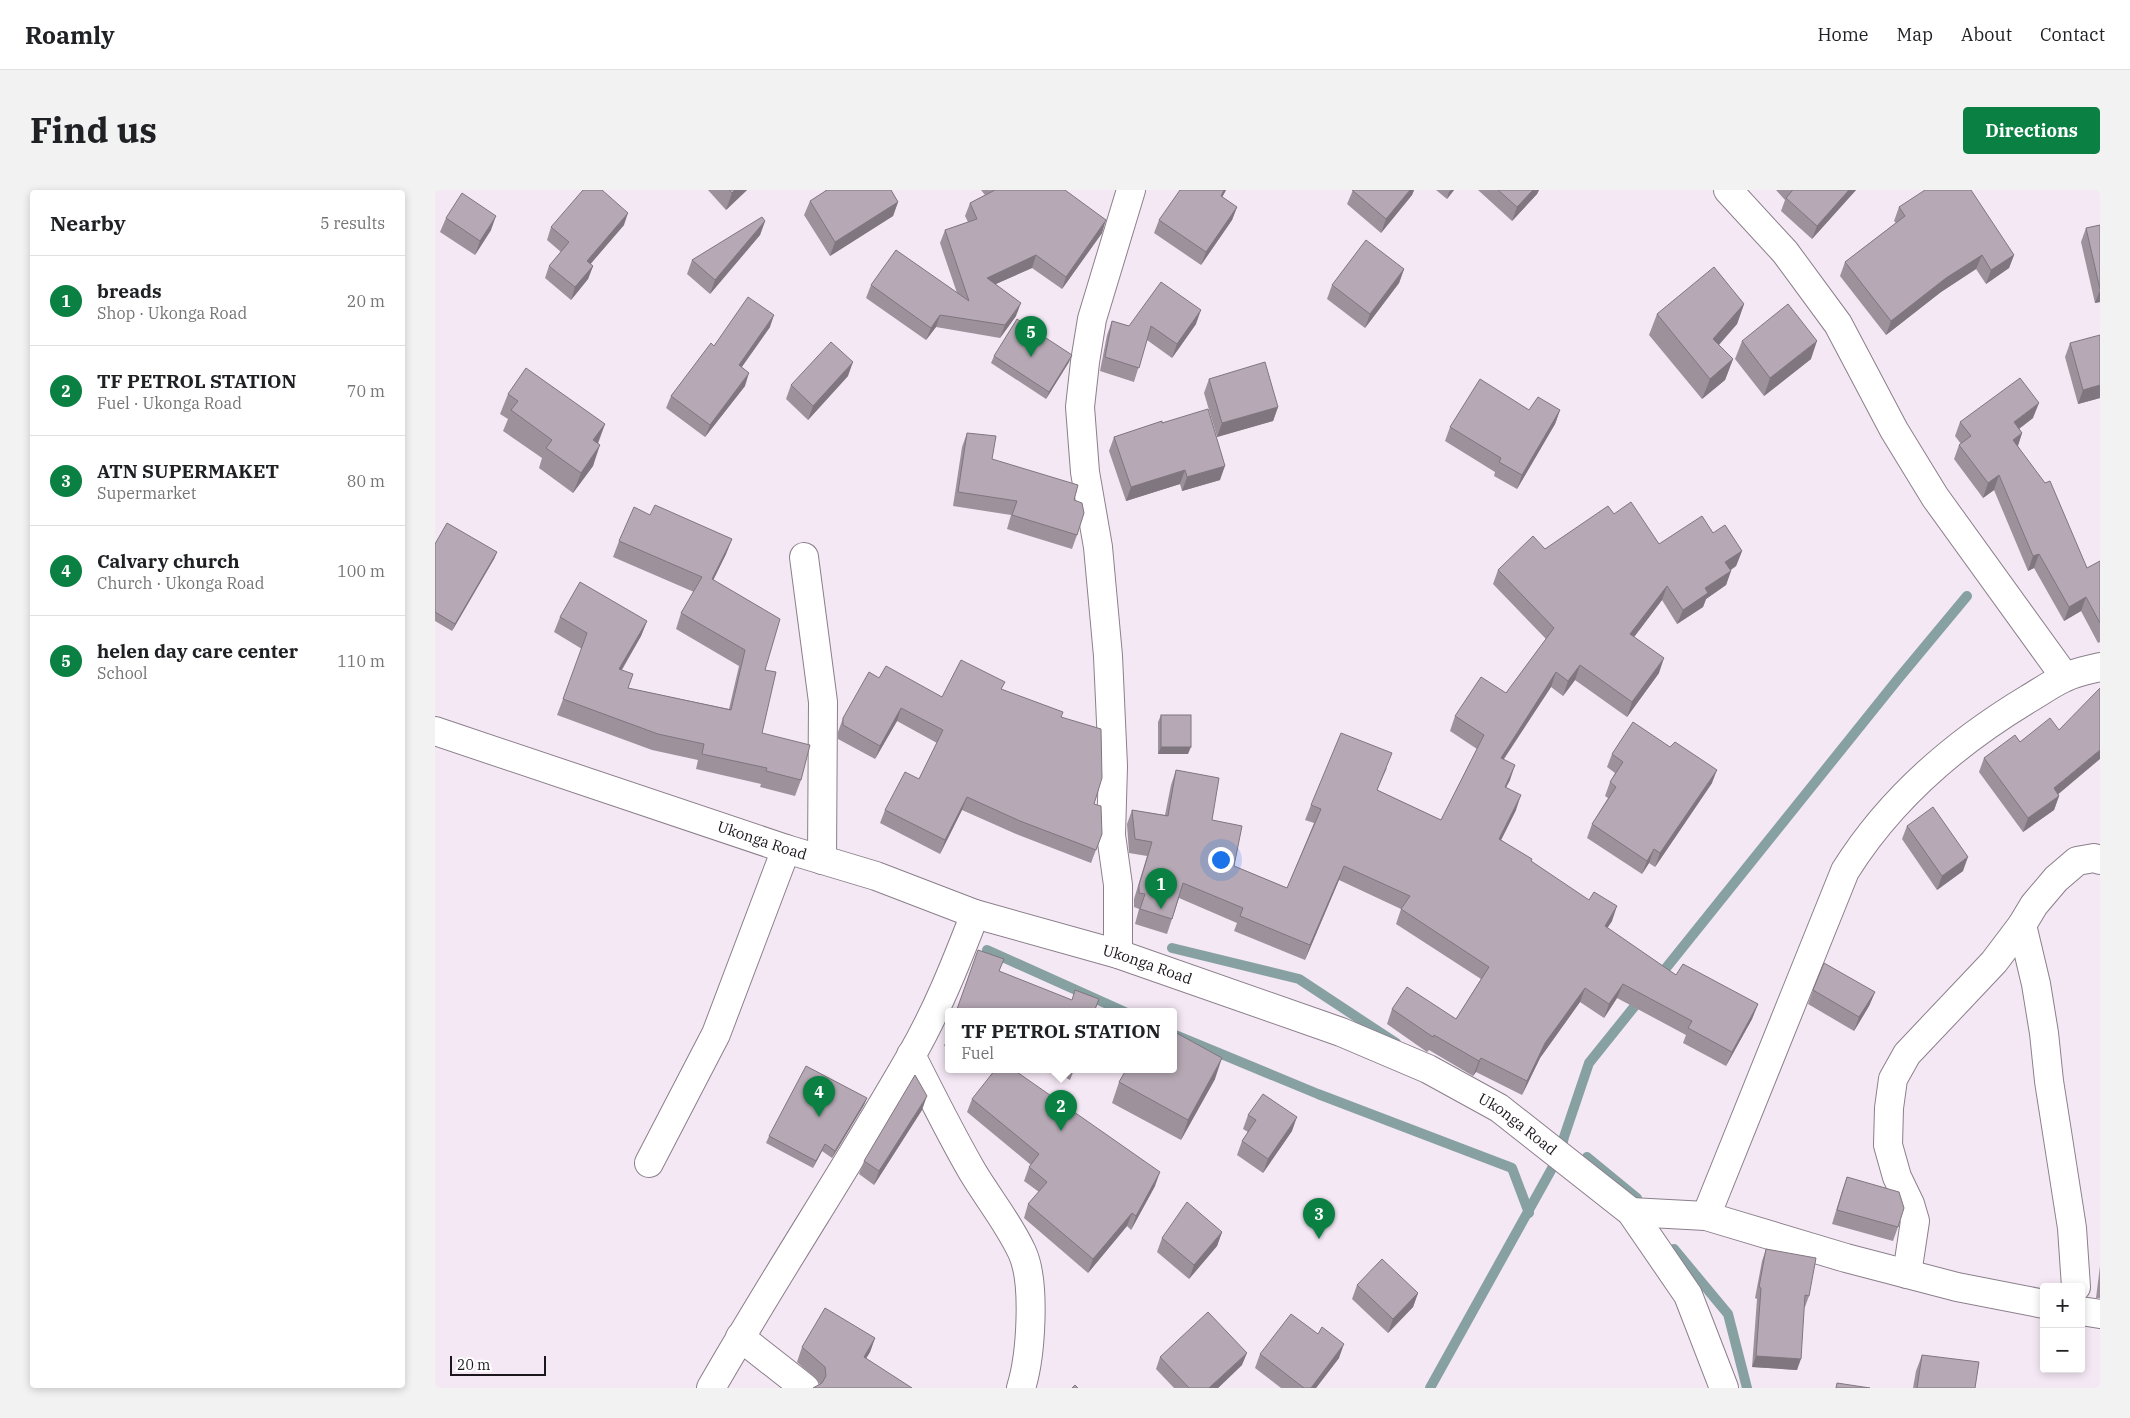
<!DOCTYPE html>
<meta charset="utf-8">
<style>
:root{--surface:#fff;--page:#f2f2f2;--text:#202124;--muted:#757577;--line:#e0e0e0;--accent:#0b8043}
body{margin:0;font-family:"IBM Plex Serif",serif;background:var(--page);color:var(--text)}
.controls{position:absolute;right:15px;bottom:15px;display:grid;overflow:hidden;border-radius:5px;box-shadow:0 2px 8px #0003}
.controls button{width:45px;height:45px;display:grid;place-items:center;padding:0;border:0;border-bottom:1px solid var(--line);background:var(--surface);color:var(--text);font:25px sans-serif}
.scale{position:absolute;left:15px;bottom:12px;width:96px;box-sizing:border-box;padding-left:5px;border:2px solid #1b161b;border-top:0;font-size:14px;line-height:18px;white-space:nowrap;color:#1b161b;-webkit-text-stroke:4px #fff;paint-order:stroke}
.you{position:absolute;left:785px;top:669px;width:18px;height:18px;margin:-12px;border:4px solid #fff;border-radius:50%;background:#1a73e8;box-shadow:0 0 0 8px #1a73e833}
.badge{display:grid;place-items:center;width:32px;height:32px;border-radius:50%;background:var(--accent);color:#fff;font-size:16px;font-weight:700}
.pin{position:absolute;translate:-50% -41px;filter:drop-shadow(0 1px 2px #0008)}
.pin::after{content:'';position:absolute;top:26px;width:18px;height:15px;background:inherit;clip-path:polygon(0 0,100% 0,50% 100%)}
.popup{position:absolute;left:510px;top:818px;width:232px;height:65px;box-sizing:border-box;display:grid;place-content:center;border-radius:5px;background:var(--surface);filter:drop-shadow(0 1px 4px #0005);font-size:16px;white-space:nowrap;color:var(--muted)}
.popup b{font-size:19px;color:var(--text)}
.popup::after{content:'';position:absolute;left:50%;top:100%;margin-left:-10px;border:10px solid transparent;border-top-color:var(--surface)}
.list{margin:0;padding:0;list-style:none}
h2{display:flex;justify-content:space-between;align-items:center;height:65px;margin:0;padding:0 20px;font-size:21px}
h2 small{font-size:16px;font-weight:400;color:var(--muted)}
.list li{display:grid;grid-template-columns:32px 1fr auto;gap:15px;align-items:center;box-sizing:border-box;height:90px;padding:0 20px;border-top:1px solid var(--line)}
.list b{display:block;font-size:19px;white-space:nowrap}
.list p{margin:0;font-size:16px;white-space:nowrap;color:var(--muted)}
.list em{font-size:16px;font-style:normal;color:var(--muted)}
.map{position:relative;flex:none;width:1665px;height:1198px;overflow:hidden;border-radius:5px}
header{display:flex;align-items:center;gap:30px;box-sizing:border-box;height:70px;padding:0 25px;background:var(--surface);border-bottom:1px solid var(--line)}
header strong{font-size:24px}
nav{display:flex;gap:28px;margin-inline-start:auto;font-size:18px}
.intro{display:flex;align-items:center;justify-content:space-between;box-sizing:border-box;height:120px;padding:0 30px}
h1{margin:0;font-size:35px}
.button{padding:12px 22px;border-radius:5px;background:var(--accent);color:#fff;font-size:18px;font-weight:700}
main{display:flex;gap:30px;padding:0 30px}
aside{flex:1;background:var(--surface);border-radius:5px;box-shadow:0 2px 8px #0003}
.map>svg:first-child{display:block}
</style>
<header>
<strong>Roamly</strong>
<nav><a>Home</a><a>Map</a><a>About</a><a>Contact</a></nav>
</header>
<div class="intro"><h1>Find us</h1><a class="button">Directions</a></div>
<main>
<aside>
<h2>Nearby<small>5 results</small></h2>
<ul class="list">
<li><span class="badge">1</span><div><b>breads</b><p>Shop · Ukonga Road</p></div><em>20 m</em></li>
<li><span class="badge">2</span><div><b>TF PETROL STATION</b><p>Fuel · Ukonga Road</p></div><em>70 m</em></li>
<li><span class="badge">3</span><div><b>ATN SUPERMAKET</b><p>Supermarket</p></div><em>80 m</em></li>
<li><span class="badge">4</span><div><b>Calvary church</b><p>Church · Ukonga Road</p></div><em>100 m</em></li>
<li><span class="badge">5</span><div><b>helen day care center</b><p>School</p></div><em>110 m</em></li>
</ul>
</aside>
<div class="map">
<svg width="1665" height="1198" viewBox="0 0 1665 1198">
<rect width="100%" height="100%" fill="#f5e8f5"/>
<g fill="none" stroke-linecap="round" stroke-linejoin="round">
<g stroke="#87a1a3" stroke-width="10">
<polyline points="737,758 864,789 961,853"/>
<polyline points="552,760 690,822"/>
<polyline points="1223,788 1463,489 1532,406"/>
<polyline points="738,844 883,904 1077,978 1094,1023"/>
<polyline points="1152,967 1202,1008"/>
<polyline points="1239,1059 1293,1124 1312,1198"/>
<polyline points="995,1198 1125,964 1129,947 1154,873 1207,807"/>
</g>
<g stroke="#8b7f8b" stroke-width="30">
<g id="minor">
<polyline points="1293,0 1350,62 1403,134 1459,240 1500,307 1630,487"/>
<polyline points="369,367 388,512 387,670"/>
<path id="s1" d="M0 541 351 659 441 686 540 724 683 764 906 842 993 879 1064 918 1196 1022 1253 1105 1289 1198"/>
<polyline points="1587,735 1601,794 1609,843 1614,891 1637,1038 1641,1097"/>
<polyline points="683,764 683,695 676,645 678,576 673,466 663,357 650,282 645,217 650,172 657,129 696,0"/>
<path d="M476 865C496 904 515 943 537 981 553 1008 573 1032 587 1062 601 1092 596 1166 586 1198"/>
<polyline points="214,973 281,844 351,659"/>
<polyline points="1196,1022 1271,1026 1411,1068 1522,1097 1609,1114"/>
<path d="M1271 1026 1410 681C1455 609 1520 553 1593 509 1605 502 1616 494 1629 488 1640 482 1653 480 1665 477"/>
<polyline points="1472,1084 1480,1031 1475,1014 1462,987 1453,955 1454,918 1458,889 1472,864 1559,772 1587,735 1599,715 1621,689 1642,671 1659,668 1665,670"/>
<polyline points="1646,1121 1665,1124"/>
<polyline points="305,1147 370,1198"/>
<path d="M276 1198C340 1086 412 978 476 866 502 821 521 773 540 724"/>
</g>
</g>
<use href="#minor" stroke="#fff" stroke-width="28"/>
</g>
<g fill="#9d919c">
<polygon points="273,0 312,0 291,20"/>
<polygon points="390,0 456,0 463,12 458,26 395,66 369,25 375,11 391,1"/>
<polygon points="546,0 630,0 667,43 627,99 597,78 561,94 581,126 565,148 501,137 491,150 431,108 436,95 522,103 505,53 510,40 533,32 530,26 535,13 550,5"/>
<polygon points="791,0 787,7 802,17 797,30 766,75 719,43 724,30"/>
<polygon points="918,0 979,0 977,5 946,43 912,14"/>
<polygon points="1001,0 1019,0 1012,9"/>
<polygon points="1043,0 1104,0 1102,4 1077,31"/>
<polygon points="1341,0 1421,0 1377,49 1346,21 1350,10"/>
<polygon points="1464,17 1579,65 1574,78 1551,94 1541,79 1506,102 1451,145 1405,86 1410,72 1461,33 1459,31"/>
<polygon points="11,28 56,40 40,65 5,42"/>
<polygon points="330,31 325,45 275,104 252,84 257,70"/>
<polygon points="189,35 155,74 158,76 153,89 136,110 110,88 114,76 126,62 112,50 116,37"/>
<polygon points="1665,35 1665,112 1660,113 1646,52 1651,38"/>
<polygon points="969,79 964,93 930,138 892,109 897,95"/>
<polygon points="1309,114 1302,134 1284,155 1298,169 1290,190 1267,209 1214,145 1222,124"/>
<polygon points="677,131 694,136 761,134 737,168 712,150 699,192 665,181 672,145"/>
<polygon points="335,137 306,178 310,196 270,247 231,218 236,206 279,156"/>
<polygon points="1307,151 1376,169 1329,206 1300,169"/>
<polygon points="1635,153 1665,208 1643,214 1630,167"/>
<polygon points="559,166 634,172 611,209 556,173"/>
<polygon points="413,186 373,230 351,209 356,195"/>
<polygon points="774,189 843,217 838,231 782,247 769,203"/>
<polygon points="73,204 170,234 163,254 158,276 138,303 104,278 107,268 68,241 73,229 65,224"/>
<polygon points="1094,220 1125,220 1120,234 1082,299 1059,286 1060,282 1010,251 1015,237"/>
<polygon points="1598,228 1584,239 1587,243 1583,256 1652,378 1665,371 1665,452 1663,453 1646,421 1629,431 1599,378 1593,381 1559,300 1548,308 1519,269 1524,255 1526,254 1520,246 1525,232"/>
<polygon points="727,233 785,290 747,301 745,294 691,311 674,261 679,247"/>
<polygon points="532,243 557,269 639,310 642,345 637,359 572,339 576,325 518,316 527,257"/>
<polygon points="1179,324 1224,354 1278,343 1307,361 1301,376 1296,380 1291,395 1271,409 1268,417 1242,434 1227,410 1199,447 1224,483 1192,527 1140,490 1128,506 1116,497 1069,569 1075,590 1071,597 1081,620 1066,650 1096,671 1177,731 1172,738 1241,785 1323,814 1317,829 1291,876 1248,853 1251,845 1182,808 1169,828 1145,812 1105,868 1087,905 1041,882 1038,886 994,860 992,862 952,834 957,819 1021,829 1046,789 961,734 966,719 904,690 870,770 799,741 802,733 744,708 732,744 700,734 704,719 699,717 699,709 712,666 694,663 692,634 697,620 730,625 736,595 741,580 777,630 799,676 852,698 879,633 870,630 876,615 952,578 942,600 1006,630 1042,559 1015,541 1020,526 1071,503 1111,449 1058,394 1063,380 1110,359"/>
<polygon points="215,325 297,349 291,364 278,390 330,480 327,543 366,590 360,606 325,597 326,594 261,579 263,570 217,560 122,525 147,459 119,442 125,427 212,431 206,446 187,480 193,498 294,519 304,476 241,439 246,423 259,402 178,367 184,351"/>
<polygon points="0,354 62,362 59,369 17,441 0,431"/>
<polygon points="444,488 507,507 567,499 626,527 659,614 667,644 656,673 581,644 527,620 505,664 445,633 450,620 484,589 502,553 462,531 440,569 403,549 403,542 408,528"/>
<polygon points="726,525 753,564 723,564 723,532"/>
<polygon points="1624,540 1623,604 1624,606 1619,620 1588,642 1544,582 1549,568 1585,552"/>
<polygon points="1177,564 1277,593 1220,677 1214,673 1207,684 1152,648 1157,634 1173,608 1170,606 1175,592 1180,583 1172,577"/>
<polygon points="1472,636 1528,681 1502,700 1467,649"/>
<polygon points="1378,800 1440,802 1434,816 1419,841 1373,814"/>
<polygon points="514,843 514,857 509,856"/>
<polygon points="617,880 639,880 635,890"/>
<polygon points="780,889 746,950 677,913 684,892"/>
<polygon points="432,908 429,915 397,968 387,961 378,978 331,953 334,946"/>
<polygon points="537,909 720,996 696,1040 692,1036 653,1083 589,1028 593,1014 604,1002 589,991 594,977 596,975 532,922"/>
<polygon points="487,920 439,995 424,984 429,971"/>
<polygon points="813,925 857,941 828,983 802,965 807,951 813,942 808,939"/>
<polygon points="1412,987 1463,1037 1458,1051 1397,1034 1407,1001"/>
<polygon points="787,1042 782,1056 754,1089 722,1062 727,1048"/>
<polygon points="1331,1059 1374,1106 1370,1117 1369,1117 1362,1180 1317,1177 1322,1109 1320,1108 1327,1071"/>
<polygon points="1665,1076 1665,1108 1661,1108"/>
<polygon points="922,1095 983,1103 978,1117 953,1143 917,1109"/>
<polygon points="883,1144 904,1168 881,1198 846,1198 820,1178 825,1164"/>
<polygon points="440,1148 435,1162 431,1168 385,1195 384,1192 362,1172 367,1157"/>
<polygon points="1487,1165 1540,1198 1478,1198 1481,1181"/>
<polygon points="725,1167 807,1175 783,1198 739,1198 721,1179"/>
</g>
<g fill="#7f767f">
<polygon points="300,0 312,0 291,20 297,3"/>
<polygon points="789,0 791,0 781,19 786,6"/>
<polygon points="975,0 979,0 977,5 946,43 951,29"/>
<polygon points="1016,0 1019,0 1012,9 1014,2"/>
<polygon points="1098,0 1104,0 1102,4 1077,31 1082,17"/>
<polygon points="1414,0 1421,0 1377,49 1382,36"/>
<polygon points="463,12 458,26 395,66 400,52"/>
<polygon points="802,17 797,30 766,75 771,62"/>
<polygon points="193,23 189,35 147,84 152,71"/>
<polygon points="61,26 56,40 40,65 45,51"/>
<polygon points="671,30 667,43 627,99 631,87"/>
<polygon points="330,31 325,45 275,104 280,90"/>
<polygon points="601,65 597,78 547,100 552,88"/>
<polygon points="1547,65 1541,79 1506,102 1451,145 1456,131 1511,88"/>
<polygon points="1579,65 1574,78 1551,94 1556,80"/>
<polygon points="158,76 153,89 136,110 140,97"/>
<polygon points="969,79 964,93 930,138 935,124"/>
<polygon points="1665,100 1665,112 1660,113"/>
<polygon points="586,113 581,126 565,148 570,135"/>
<polygon points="1309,114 1302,134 1271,169 1278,149"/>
<polygon points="766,120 761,134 737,168 742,154"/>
<polygon points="339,125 335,137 299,188 304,175"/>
<polygon points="505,125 501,137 491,150 496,138"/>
<polygon points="1382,151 1376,169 1329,206 1335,188"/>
<polygon points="637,165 634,172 611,209 614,202"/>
<polygon points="1298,169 1290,190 1267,209 1275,189"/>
<polygon points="418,172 413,186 373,230 378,216"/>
<polygon points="314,183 310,196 270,247 275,235"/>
<polygon points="1665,195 1665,208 1643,214 1648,200"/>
<polygon points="1604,213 1598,228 1573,247 1579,232"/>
<polygon points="843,217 838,231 782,247 787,233"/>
<polygon points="1125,220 1120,234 1082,299 1087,285"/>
<polygon points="170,234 162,254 158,250"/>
<polygon points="1587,243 1582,258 1578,250"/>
<polygon points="165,255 158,276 138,303 146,283"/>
<polygon points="790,276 785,290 747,301 752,287"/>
<polygon points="750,280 745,294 691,311 696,297"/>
<polygon points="1564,285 1559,300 1548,308 1553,293"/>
<polygon points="297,349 291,364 271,405 277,389"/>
<polygon points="1307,361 1301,376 1285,387 1290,372"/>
<polygon points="62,362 59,369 17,441 20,434"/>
<polygon points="1604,364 1599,378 1593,381 1598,366"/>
<polygon points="1296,381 1291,395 1271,409 1268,417 1242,434 1248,420 1270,398"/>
<polygon points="1232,396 1227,410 1190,459 1195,444"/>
<polygon points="1651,407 1646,421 1629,431 1634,417"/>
<polygon points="212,431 206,446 178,494 184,479"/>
<polygon points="1229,468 1224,483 1192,527 1197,512"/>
<polygon points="1145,475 1140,490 1128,506 1133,491"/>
<polygon points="1121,482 1116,497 1060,582 1066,568"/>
<polygon points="466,518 462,531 440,569 445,556"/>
<polygon points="726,557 756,557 753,564 723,564"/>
<polygon points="1665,560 1665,569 1614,612 1619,598"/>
<polygon points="1080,575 1075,590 1064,611 1070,597"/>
<polygon points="1282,580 1277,593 1220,677 1225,663"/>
<polygon points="1086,605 1081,620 1059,664 1064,649"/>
<polygon points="1624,606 1619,620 1588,642 1593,628"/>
<polygon points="532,607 527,620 505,664 510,650"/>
<polygon points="1219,659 1214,673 1207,684 1212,671"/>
<polygon points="1533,667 1528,681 1502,700 1507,686"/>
<polygon points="909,676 904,690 870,770 875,755"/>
<polygon points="1182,716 1177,731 1164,751 1170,736"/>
<polygon points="1188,794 1182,808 1169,828 1174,814"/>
<polygon points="1150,798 1145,812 1105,868 1087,905 1092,891 1110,853"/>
<polygon points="1440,802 1434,816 1419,841 1424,827"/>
<polygon points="1323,814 1317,829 1291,876 1297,862"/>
<polygon points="787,868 780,889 746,950 753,930"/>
<polygon points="1046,868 1041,882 1038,886 1044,871"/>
<polygon points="492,906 487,920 439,995 444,981"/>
<polygon points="432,908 429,915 397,968 400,961"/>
<polygon points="862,927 857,941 828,983 833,969"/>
<polygon points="390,954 387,961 378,978 381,971"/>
<polygon points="725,982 720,996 696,1040 701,1026"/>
<polygon points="697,1023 692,1036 653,1083 658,1069"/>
<polygon points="787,1042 782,1056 754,1089 759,1075"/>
<polygon points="983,1103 978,1117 953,1143 958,1129"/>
<polygon points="440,1148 435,1162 423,1182 429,1167"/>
<polygon points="909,1154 904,1168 881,1198 876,1198"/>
<polygon points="812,1163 807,1175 783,1198 774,1198"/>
<polygon points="1321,1166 1366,1169 1362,1180 1317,1177"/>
</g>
<g fill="#b6a9b5" stroke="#7f767f">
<polygon points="148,0 167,0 193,23 152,71 158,76 140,97 114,76 134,52 116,37"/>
<polygon points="294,0 300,0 297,3"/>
<polygon points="392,0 456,0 463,12 400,52 375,11"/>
<polygon points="560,0 630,0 671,30 631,87 601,65 552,88 586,113 570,135 505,125 496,138 436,95 461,60 534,111 510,40 542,29 535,13"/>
<polygon points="745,0 789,0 786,6 802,17 771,62 724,30"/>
<polygon points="917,0 975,0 951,29"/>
<polygon points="1063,0 1098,0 1082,17"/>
<polygon points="1357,0 1414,0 1382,36 1351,8 1357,1"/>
<polygon points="1490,0 1536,0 1579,65 1556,80 1547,65 1511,88 1456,131 1410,72 1470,26 1464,17"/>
<polygon points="27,3 61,26 45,51 11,28"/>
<polygon points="327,27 330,31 280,90 257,70"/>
<polygon points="1665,35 1665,99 1651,38"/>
<polygon points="931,50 969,79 935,124 897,95"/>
<polygon points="1279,77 1309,114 1278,149 1298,169 1275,189 1222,124"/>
<polygon points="726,92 766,120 742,154 716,136 704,178 670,167 677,131 694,136"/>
<polygon points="313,107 339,125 304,175 314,183 275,235 236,206 276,153 279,156"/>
<polygon points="1353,114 1382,151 1335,188 1307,151"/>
<polygon points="582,129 637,165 614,202 559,166"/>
<polygon points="1665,145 1665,195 1648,200 1635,153"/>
<polygon points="396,152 418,172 378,216 356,195"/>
<polygon points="830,172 843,217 787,233 774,189"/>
<polygon points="91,178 170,234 158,250 165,255 146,283 111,258 117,250 76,220 83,211 73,204"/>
<polygon points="1585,188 1604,213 1579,232 1587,243 1578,250 1610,293 1615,291 1652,378 1665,371 1665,433 1651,407 1634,417 1604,364 1598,366 1564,285 1553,293 1524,255 1536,246 1525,232"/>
<polygon points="1045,189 1094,220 1103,207 1125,220 1087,285 1064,272 1066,268 1015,237"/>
<polygon points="773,219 790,276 752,287 750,280 696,297 679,247 727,231 727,233"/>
<polygon points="532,243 561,246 557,269 643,295 639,310 647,313 649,323 642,345 577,325 582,311 523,302"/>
<polygon points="1196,312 1224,354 1267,326 1278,343 1290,335 1307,361 1290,372 1296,381 1270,398 1273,403 1248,420 1232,396 1195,444 1229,468 1197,512 1145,475 1133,491 1121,482 1066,568 1080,575 1070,597 1086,605 1064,649 1097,669 1096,671 1154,710 1159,702 1182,716 1170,736 1241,785 1248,774 1323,814 1297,862 1253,838 1257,831 1188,794 1174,814 1150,798 1110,853 1092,891 1046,868 1044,871 999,845 998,847 957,819 972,797 1021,829 1054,777 966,719 975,706 909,676 875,755 805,726 808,718 748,693 737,729 705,719 710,704 704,703 704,695 717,652 700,649 697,620 733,626 741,580 784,588 777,630 807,636 799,676 852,698 886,619 876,615 906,543 957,563 942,600 1006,630 1049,545 1020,526 1046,487 1071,503 1119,438 1063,380 1098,346 1110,359 1173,316 1179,324"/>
<polygon points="220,315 297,349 277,389 345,429 330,480 341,482 327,543 375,555 366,590 331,581 332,578 267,564 269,554 223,544 128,509 152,443 125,427 145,392 212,431 184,479 198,484 193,498 296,520 310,460 246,423 267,387 184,351 199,317 215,325"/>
<polygon points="12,333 62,362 20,434 0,422 0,354"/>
<polygon points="526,470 570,492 566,499 628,522 626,527 666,539 667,588 659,614 666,616 667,644 661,660 585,631 532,607 510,650 450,620 470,582 484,589 508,540 466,518 445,556 408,535 408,528 434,482 444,488 451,476 507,507"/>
<polygon points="1665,498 1665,560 1619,598 1624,606 1593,628 1549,568 1580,545 1585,552 1615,528 1624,540"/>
<rect x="726" y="525" width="30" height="32"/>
<polygon points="1198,532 1235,557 1240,552 1282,580 1225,663 1219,659 1212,671 1157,634 1181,597 1175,592 1188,572 1177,564"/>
<polygon points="1498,617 1533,667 1507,686 1472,636"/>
<polygon points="543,760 569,769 564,781 637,810 640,800 664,809 659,822 521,822"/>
<polygon points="1389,773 1440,802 1424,827 1378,800"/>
<polygon points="738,841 787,868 753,930 684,892 691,880 738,880"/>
<polygon points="371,876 432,908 400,961 390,954 381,971 334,946"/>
<polygon points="560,880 579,880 725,982 701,1026 697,1023 658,1069 593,1014 612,992 594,977 604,964 537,909"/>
<polygon points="480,885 492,906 444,981 429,971"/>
<polygon points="828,904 862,927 833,969 807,951 821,930 813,925"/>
<polygon points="1412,987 1464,1002 1469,1018 1463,1037 1402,1020"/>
<polygon points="752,1012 787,1042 759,1075 727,1048"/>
<polygon points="1331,1059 1381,1068 1374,1106 1370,1105 1366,1169 1321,1166 1326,1098 1324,1097"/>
<polygon points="947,1069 983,1103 958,1129 922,1095"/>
<polygon points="390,1118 440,1148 429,1167 477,1198 378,1198 387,1193 391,1186 390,1177 367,1157"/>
<polygon points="773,1122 812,1163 774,1198 754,1198 725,1167"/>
<polygon points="856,1124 883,1144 887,1137 909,1154 876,1198 869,1198 825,1164"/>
<polygon points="1487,1165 1544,1172 1540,1198 1482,1198"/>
<polygon points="1402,1193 1435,1198 1401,1198"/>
<polygon points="640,1195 643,1198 637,1198"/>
</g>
<g text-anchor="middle" stroke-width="4.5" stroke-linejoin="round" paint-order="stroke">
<g font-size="15" fill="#1b161b" stroke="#fff">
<text dy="5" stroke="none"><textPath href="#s1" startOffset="345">Ukonga Road</textPath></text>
<text dy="5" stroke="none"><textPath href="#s1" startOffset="750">Ukonga Road</textPath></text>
<text dy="5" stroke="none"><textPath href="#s1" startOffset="1155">Ukonga Road</textPath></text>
</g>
</g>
</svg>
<div class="controls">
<button>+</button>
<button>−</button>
</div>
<div class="scale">20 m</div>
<div class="you"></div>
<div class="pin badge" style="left:726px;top:719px">1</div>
<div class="pin badge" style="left:626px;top:941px">2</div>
<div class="popup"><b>TF PETROL STATION</b>Fuel</div>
<div class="pin badge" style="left:884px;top:1049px">3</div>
<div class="pin badge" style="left:384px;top:927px">4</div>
<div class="pin badge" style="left:596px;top:167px">5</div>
</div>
</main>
